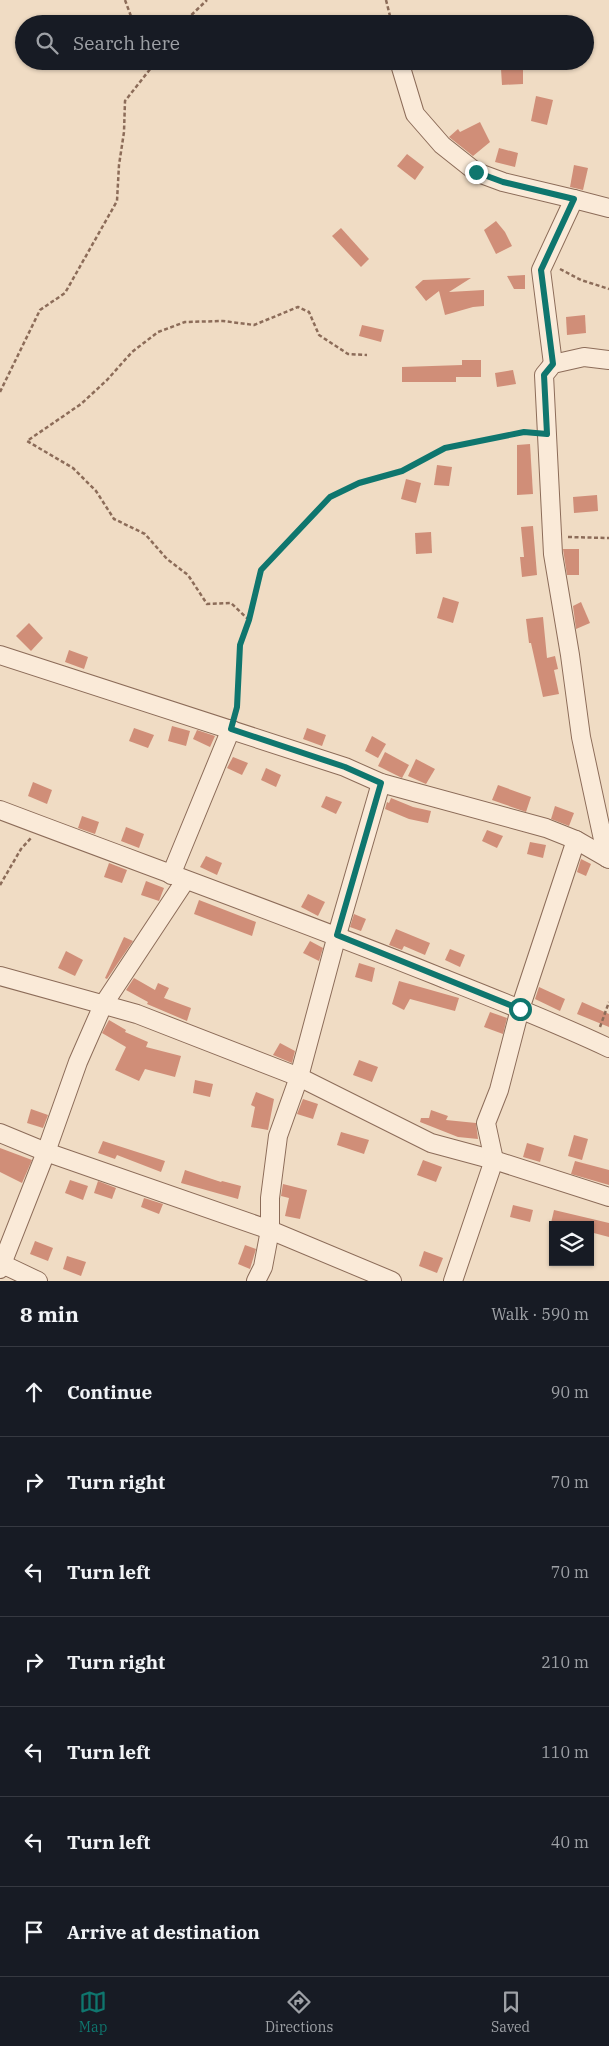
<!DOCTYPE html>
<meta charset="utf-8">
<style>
:root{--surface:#171b24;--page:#242831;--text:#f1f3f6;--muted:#9ea1a6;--line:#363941;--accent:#0f766e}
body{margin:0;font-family:"IBM Plex Serif",serif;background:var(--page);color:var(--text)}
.controls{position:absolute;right:15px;bottom:15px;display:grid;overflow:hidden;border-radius:0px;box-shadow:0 1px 4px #0004}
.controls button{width:45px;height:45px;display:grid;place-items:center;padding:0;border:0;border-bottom:1px solid var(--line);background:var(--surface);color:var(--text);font:25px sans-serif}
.stop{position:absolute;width:15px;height:15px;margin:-11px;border:4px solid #0f766e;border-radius:50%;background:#fff}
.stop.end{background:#0f766e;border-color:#fff;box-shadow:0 1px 5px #0008}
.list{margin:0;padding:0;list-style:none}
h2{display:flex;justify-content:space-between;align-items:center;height:65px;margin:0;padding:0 20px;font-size:21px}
h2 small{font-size:16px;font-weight:400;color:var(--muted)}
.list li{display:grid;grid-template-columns:32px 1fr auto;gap:15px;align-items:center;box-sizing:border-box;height:90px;padding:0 20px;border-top:1px solid var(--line)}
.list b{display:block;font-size:19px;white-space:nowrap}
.list em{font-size:16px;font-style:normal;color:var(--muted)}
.icon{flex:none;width:28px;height:28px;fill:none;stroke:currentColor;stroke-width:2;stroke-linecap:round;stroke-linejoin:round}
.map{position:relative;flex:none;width:609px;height:1281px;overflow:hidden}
.search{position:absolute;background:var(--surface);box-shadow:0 1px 4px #0004;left:15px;right:15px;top:15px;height:55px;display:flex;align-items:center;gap:12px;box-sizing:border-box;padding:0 18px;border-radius:28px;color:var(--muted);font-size:19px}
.sheet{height:695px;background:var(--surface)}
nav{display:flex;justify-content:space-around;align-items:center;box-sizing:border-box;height:70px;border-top:1px solid var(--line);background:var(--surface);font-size:14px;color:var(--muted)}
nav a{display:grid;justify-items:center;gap:2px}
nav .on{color:var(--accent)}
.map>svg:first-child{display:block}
</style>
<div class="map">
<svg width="609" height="1281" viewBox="0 0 609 1281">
<rect width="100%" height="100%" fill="#f0dcc4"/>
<g fill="#d08e78">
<polygon points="523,68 523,84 502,85 501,69"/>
<polygon points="536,96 553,100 547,125 531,121"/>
<polygon points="480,122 490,142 473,156 449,137 458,129 460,132"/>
<polygon points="499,148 518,153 515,167 495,162"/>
<polygon points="407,154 424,167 415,180 397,166"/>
<polygon points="574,165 588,168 583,190 570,187"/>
<polygon points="496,221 505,232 512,246 496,254 484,230"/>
<polygon points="341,228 369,259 361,267 332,236"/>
<polygon points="525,275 525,289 514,289 507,276"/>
<polygon points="471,278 449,292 484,290 484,306 473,307 445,315 439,291 426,301 415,287 423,280"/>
<polygon points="585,315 586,333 567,335 566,317"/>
<polygon points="362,325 384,330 381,342 359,336"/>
<polygon points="462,360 481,360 481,377 456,377 456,382 402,382 402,367 462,365"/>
<polygon points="513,370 516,384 497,387 495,373"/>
<polygon points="530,444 533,494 517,495 517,445"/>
<polygon points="437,465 452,467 449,486 434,485"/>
<polygon points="406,479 421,483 416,503 401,499"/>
<polygon points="597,495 598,511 574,513 573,497"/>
<polygon points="533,526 537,575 522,577 520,557 524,557 521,527"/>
<polygon points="431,532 432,553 416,554 415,533"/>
<polygon points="563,549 579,549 579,575 567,575"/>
<polygon points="443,597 459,602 453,623 437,618"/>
<polygon points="581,602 590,623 576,629 573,606"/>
<polygon points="543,617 547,658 555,656 558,669 554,670 559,694 543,697 531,643 529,643 526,619"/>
<polygon points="29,623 43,638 31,651 16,636"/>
<polygon points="69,650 88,657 84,669 65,662"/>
<polygon points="172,726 190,731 186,746 168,741"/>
<polygon points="134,728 154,735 148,748 129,741"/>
<polygon points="307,728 326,735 322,746 303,739"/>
<polygon points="197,730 215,736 210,747 193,739"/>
<polygon points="372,736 386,744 378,758 365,751"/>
<polygon points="385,752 409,765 402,778 378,766"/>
<polygon points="233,757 248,763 242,775 227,768"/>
<polygon points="416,759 435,769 426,784 408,776"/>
<polygon points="266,768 281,775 276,787 261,780"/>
<polygon points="33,782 52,790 47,804 28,796"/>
<polygon points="498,785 531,797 526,812 492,800"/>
<polygon points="326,796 342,802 336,814 321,807"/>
<polygon points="391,798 413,807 431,811 428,823 409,819 385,809 387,802 389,803"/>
<polygon points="555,806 574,813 569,826 551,819"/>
<polygon points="82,816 99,822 95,834 78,828"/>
<polygon points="126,827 144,834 139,848 121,841"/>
<polygon points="487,830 503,836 497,848 482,841"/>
<polygon points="530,842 546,845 543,858 527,854"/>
<polygon points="206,856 222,863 217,875 200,867"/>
<polygon points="581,859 591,864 586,876 577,872"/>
<polygon points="109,863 127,870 122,883 104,877"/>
<polygon points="146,881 164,888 159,901 141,895"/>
<polygon points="308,894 325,902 318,916 301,907"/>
<polygon points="199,900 256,922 252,936 194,914"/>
<polygon points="354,914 366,919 361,931 350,927"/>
<polygon points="396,929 430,943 425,955 404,946 402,950 389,945"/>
<polygon points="124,937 133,941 107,979 105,978"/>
<polygon points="310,941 323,948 319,961 303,953"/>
<polygon points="450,949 465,955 460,967 445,960"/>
<polygon points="66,951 83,960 75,976 58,968"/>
<polygon points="359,963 375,968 372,982 355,977"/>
<polygon points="134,978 155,990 158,983 169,988 164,998 191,1008 187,1021 147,1004 148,1002 126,990"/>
<polygon points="399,981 459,998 455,1011 410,999 404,1010 392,1004"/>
<polygon points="539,987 565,999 560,1011 535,999"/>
<polygon points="582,1002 609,1014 609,1027 577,1014"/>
<polygon points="490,1012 507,1018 503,1034 484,1027"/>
<polygon points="109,1020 126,1030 125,1032 148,1042 146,1047 181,1056 175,1077 145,1069 139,1081 115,1070 126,1047 102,1033"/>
<polygon points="280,1043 295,1051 292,1063 273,1055"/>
<polygon points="359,1060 378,1067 372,1082 353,1075"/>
<polygon points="195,1080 213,1084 210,1097 193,1093"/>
<polygon points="256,1092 274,1099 268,1130 251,1127 255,1107 251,1105"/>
<polygon points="303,1099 318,1104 313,1119 297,1114"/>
<polygon points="31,1109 48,1115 43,1128 27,1123"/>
<polygon points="431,1110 448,1116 446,1120 476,1123 478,1139 458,1137 420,1122 421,1118 429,1118"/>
<polygon points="341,1132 369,1140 364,1154 337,1145"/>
<polygon points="574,1135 588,1139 582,1160 568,1156"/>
<polygon points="103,1141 165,1161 161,1172 117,1155 115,1159 98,1153"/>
<polygon points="527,1143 544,1148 540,1162 523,1157"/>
<polygon points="0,1148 32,1160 22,1183 0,1172"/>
<polygon points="423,1160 442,1167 436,1182 417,1175"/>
<polygon points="575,1161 609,1170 609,1185 571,1174"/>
<polygon points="185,1170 221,1182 222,1181 241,1186 238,1199 181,1183"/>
<polygon points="70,1180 88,1186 83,1200 65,1193"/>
<polygon points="98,1181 116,1188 112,1199 94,1193"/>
<polygon points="283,1184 307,1190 300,1219 285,1216 289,1198 281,1196"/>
<polygon points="144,1198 163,1204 159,1214 141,1207"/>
<polygon points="513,1205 533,1210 530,1222 510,1217"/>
<polygon points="554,1210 609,1223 609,1237 590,1232 590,1225 559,1225 551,1223"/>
<polygon points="35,1241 53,1248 48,1261 30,1254"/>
<polygon points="245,1245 256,1249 250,1269 238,1264"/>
<polygon points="424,1251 443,1258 437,1273 419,1266"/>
<polygon points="67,1256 86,1262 81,1276 63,1269"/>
</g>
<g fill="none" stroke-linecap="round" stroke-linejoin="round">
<g stroke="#8c6c59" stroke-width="20">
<g id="minor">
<polyline points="399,61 415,114 442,145 476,172 503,182 574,199"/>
<polyline points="553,364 541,270 574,199 609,208"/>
<polyline points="0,655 345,767 381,783 546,828 576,840 609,859"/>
<path d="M0 810C145 865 291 917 435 975 493 998 552 1021 609 1048"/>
<polyline points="607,858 581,737 570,655 553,554 544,375 553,364 584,357 609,360"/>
<polyline points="171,875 231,729"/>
<polyline points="0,976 137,1014 299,1077 431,1143 494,1160 609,1197"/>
<polyline points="0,1133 46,1152 270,1230 392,1281"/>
<polyline points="0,1263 38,1281"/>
<polyline points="0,1269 46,1152 78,1062 103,1005 185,881"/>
<polyline points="256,1281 263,1267 270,1230 270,1198 278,1136 299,1077 337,935 381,783"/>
<polyline points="453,1281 494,1160 486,1123 499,1090 520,1009 576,840"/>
</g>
</g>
<g stroke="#8c6c59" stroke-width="2.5" stroke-dasharray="4 2.5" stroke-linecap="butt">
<polyline points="125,0 132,19 136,24"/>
<polyline points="386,0 392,24"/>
<polyline points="182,24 207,0"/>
<polyline points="560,269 581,280 609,289"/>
<polyline points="0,392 40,310 65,293 117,201 119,165 124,132 125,101 151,68 151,61"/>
<polyline points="568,537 609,538"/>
<polyline points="249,620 231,603 207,604 188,575 167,559 145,534 114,519 96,491 73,468 27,441 81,404 107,380 132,352 158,332 185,322 223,321 254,325 298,307 309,312 319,335 348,354 367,355"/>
<polyline points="236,713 240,645 249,620 261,570 330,497 359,483 402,471 445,448 524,432 531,432"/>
<polyline points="0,885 21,849 31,838"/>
<polyline points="600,1027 609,1002"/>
</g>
<use href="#minor" stroke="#faead8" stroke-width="18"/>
</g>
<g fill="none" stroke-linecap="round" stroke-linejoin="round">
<polyline stroke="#0f766e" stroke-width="6" points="476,172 503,182 574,199 541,270 553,364 544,375 547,434 524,432 445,448 402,471 359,483 330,497 261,570 249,620 240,645 237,707 231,729 345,767 381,783 337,935 520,1009"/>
</g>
</svg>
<div class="controls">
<button><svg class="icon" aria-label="layers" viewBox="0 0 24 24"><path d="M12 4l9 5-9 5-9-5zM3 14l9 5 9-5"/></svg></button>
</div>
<div class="stop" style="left:520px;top:1009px"></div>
<div class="stop end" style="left:476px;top:172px"></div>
<div class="search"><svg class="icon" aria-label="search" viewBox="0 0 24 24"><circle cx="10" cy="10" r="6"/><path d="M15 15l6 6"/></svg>Search here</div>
</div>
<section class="sheet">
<h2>8 min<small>Walk · 590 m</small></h2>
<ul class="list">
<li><svg class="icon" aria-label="ahead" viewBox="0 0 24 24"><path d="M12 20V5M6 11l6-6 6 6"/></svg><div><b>Continue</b></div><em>90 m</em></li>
<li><svg class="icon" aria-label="right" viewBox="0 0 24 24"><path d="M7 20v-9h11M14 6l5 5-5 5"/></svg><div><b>Turn right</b></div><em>70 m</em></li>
<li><svg class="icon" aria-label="left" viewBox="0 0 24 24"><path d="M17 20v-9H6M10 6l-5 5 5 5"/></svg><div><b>Turn left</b></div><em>70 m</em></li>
<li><svg class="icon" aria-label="right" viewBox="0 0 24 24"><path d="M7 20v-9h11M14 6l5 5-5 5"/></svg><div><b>Turn right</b></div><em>210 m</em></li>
<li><svg class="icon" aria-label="left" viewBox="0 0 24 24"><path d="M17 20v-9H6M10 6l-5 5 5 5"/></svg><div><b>Turn left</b></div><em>110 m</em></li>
<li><svg class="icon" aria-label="left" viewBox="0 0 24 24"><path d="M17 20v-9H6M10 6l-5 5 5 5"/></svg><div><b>Turn left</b></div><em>40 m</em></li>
<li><svg class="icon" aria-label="arrive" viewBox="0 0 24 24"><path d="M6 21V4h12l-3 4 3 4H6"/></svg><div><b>Arrive at destination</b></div></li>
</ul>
</section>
<nav>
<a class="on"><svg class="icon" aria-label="map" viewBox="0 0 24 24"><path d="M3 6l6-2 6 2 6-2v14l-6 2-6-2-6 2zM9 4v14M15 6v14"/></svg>Map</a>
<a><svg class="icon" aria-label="directions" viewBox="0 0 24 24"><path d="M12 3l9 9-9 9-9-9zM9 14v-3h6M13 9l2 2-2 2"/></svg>Directions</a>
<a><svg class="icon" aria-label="saved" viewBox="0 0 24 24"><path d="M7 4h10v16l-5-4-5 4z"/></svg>Saved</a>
</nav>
